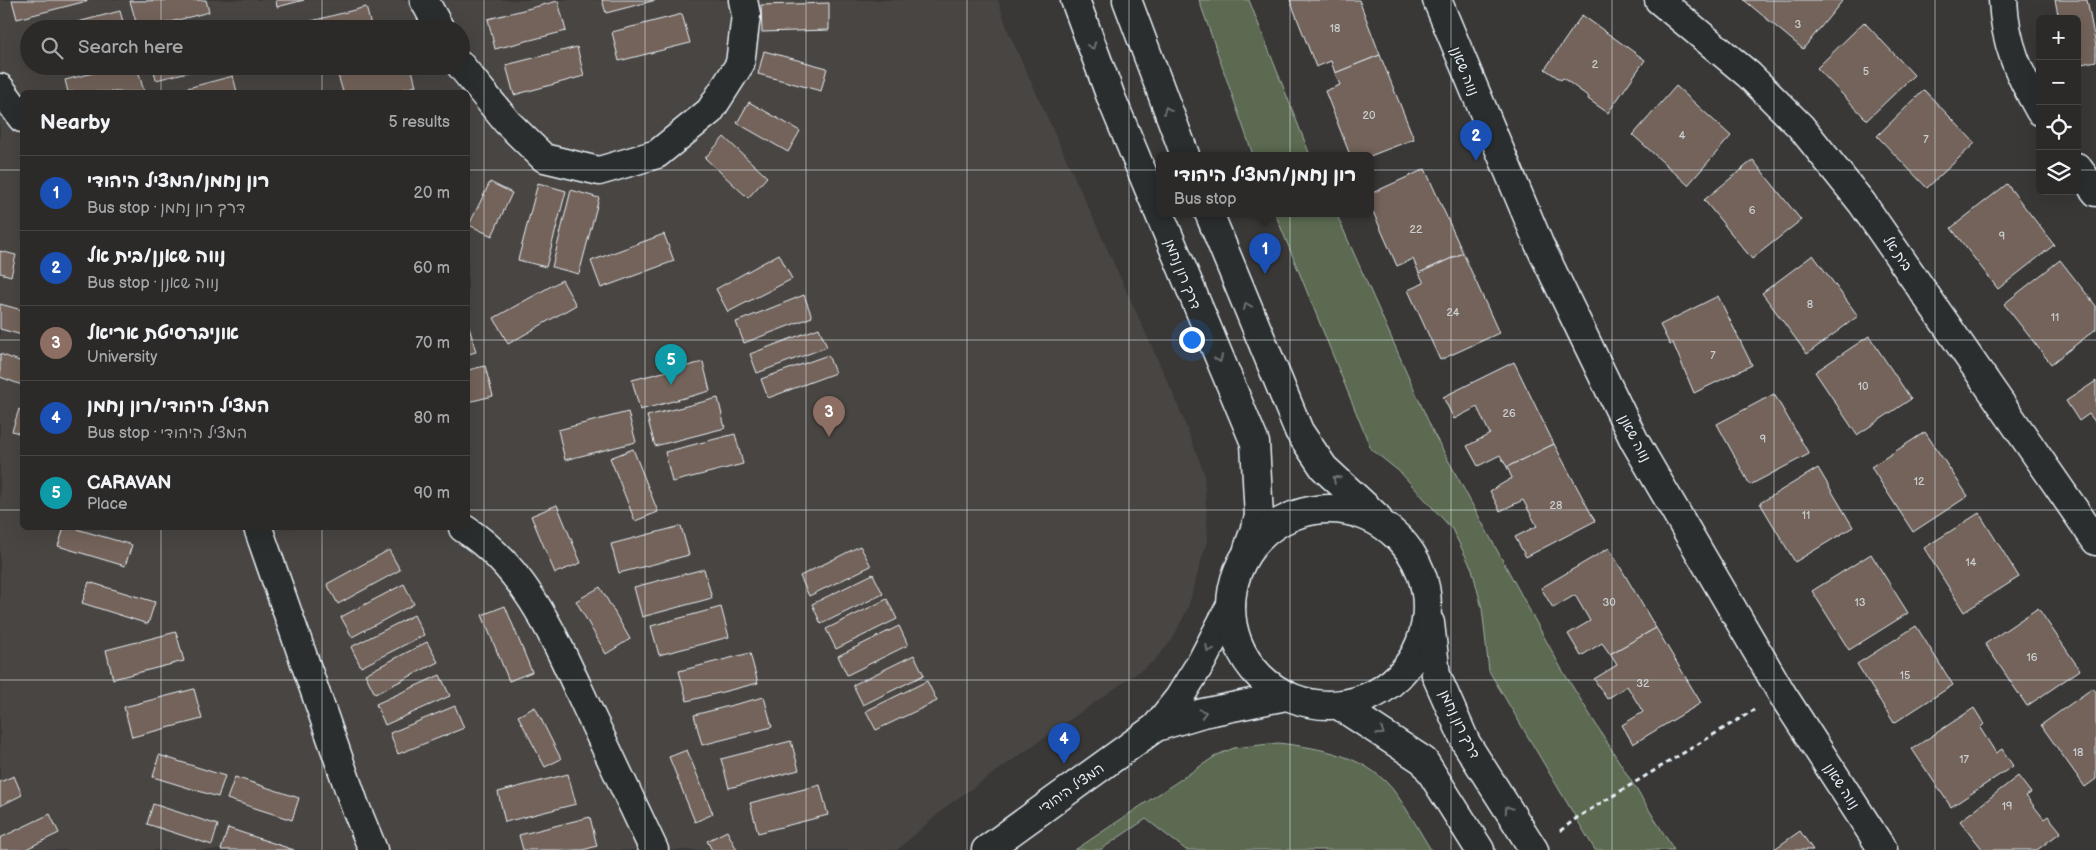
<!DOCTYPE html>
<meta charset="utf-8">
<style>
:root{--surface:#2b2a29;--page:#373635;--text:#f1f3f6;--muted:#a6a7a8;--line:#474646;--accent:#ff9aa2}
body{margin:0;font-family:"Balsamiq Sans","Playpen Sans Hebrew",sans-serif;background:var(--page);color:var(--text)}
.controls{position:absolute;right:15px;top:15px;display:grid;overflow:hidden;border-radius:8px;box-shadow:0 5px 20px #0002}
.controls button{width:45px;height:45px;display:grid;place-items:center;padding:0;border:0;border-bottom:1px solid var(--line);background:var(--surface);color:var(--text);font:25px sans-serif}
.you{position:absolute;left:1191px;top:339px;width:18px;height:18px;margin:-12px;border:4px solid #fff;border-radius:50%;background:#1a73e8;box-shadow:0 0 0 8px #1a73e833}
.badge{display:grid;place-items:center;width:32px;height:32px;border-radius:50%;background:var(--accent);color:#fff;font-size:16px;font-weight:700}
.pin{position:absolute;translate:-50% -41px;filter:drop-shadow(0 1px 2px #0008)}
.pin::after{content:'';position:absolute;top:26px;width:18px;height:15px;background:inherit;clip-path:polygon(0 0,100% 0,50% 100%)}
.popup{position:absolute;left:1156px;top:152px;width:218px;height:65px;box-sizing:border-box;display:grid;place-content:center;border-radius:8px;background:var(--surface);filter:drop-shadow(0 1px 4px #0005);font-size:16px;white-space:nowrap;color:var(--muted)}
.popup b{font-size:19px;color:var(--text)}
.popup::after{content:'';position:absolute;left:50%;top:100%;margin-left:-10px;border:10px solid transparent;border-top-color:var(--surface)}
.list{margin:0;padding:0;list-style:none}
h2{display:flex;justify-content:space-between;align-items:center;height:65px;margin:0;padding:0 20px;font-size:21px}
h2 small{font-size:16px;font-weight:400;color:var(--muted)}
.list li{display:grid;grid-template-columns:32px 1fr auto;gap:15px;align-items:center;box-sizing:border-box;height:75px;padding:0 20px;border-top:1px solid var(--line)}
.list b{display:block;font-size:19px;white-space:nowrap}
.list p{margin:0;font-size:16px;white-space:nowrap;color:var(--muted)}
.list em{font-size:16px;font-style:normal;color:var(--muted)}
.icon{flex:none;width:28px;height:28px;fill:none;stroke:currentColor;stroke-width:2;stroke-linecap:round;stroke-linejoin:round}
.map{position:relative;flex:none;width:2096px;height:850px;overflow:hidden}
.search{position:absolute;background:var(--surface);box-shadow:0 5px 20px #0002;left:20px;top:20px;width:450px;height:55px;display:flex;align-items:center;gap:12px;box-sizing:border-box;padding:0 18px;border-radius:28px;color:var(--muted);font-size:19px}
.panel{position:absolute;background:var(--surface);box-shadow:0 5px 20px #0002;left:20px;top:90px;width:450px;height:440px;border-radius:8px}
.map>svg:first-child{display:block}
</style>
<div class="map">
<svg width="2096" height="850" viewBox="0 0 2096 850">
<rect width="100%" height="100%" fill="#393837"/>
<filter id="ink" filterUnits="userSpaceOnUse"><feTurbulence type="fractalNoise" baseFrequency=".02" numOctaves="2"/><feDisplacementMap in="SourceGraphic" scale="10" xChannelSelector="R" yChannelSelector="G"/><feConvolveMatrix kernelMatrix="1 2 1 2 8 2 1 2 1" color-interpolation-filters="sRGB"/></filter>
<g filter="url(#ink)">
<path fill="#4a4542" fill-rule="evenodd" d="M0 0H998L1008 31 1176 400 1204 473 1208 537 1188 608 1172 640 1154 661 947 806 897 850H0ZM29 29H461V66H29ZM22 92H468V528H22Z"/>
<g fill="#5b6a51" stroke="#a2aea4">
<polygon points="1199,0 1249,0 1310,155 1253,155"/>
<polygon points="1275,213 1336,213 1434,434 1561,668 1674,850 1595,850 1489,671 1482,608 1472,569 1452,529 1401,473 1371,449"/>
<path d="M1278 743C1321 748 1370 756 1397 795 1409 812 1420 832 1431 850H1186L1146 819 1100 850H1075L1217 755 1234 748Z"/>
</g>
<g fill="#73635a" stroke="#e8f1f8">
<polygon points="12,0 87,0 87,1 17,19"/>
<polygon points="206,0 209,12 143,29 138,29 130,1"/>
<polygon points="276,0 304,0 277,7"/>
<polygon points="602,0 656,0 606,13"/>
<polygon points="1290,0 1359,0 1380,55 1335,73 1331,61 1316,67"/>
<polygon points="1744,0 1843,0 1803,49"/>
<polygon points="2055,0 2087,0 2096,46 2096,61 2077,65 2077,19 2059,19"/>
<polygon points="558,1 566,31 495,49 488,19"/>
<polygon points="829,3 829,30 762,32 761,5"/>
<polygon points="366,7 372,29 297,29 296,25"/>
<polygon points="120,11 125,29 51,29"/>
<polygon points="682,14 690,43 619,61 612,32"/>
<polygon points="1582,15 1645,60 1608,113 1588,99 1589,97 1563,78 1561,80 1545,69"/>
<polygon points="1864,22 1914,75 1867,120 1817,68"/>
<polygon points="577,47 584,76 514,95 506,65"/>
<polygon points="764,51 827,68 821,91 758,74"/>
<polygon points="1380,55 1414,139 1370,156 1350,155 1325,91 1340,85 1335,73"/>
<polygon points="121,66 137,66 144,92 68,92 65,80"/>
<polygon points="153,66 212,66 156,80"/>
<polygon points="372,66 411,66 416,86 393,92 343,92 338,75"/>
<polygon points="233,76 237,92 172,92"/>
<polygon points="1676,86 1731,136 1688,185 1633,135"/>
<polygon points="1924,90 1975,143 1927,188 1877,136"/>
<polygon points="749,102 800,131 788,152 737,123"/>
<polygon points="724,137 767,177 748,198 705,158"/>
<polygon points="1753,160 1801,220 1752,259 1704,200"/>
<polygon points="1425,169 1463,253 1419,273 1413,259 1397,266 1370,205 1370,194"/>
<polygon points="490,182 512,193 492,236 469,225"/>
<polygon points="538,183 566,191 546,267 518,260"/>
<polygon points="2007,184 2054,245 1998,289 1951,228"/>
<polygon points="571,190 599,198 579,274 552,267"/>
<polygon points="664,234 674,261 601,288 591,261"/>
<polygon points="0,251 16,255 11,276 0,273"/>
<polygon points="1463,253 1499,333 1440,360 1408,290 1424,283 1419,273"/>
<polygon points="779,254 792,279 728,312 716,289"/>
<polygon points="1813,255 1858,316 1807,354 1762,293"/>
<polygon points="2060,260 2096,306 2096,329 2051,364 2004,304"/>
<polygon points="562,280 576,305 508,344 494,318"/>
<polygon points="804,295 812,317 744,343 736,322"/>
<polygon points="1718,296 1752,365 1694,393 1673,343 1670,345 1660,325"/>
<polygon points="0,304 22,310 22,335 0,329"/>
<polygon points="468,323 476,352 468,354"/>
<polygon points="819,328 827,347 757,373 750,354"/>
<polygon points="1869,336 1911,399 1857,435 1815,372"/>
<polygon points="0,354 22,362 22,385 0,377"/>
<polygon points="828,355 835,373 768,398 761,379"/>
<polygon points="703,362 710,391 640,410 632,380"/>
<polygon points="1514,362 1554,444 1507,467 1500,455 1478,466 1467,446 1490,434 1477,407 1454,419 1443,397"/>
<polygon points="485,366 493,396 468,402 468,370"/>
<polygon points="2096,381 2096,423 2089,414 2079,421 2066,401"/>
<polygon points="1774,394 1809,454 1750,485 1717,424"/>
<polygon points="718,398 725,428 655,446 647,416"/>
<polygon points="19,409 22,411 22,434 12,431"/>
<polygon points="628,412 636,442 565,460 558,430"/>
<polygon points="1925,432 1968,496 1913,532 1871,467"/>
<polygon points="735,434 743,464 672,482 665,452"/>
<polygon points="1554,444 1595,521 1526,557 1515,537 1537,526 1523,500 1500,511 1490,491 1512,478 1507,467"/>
<polygon points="633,449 658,512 635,521 610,458"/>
<polygon points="1818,468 1853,527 1795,562 1760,503"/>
<polygon points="557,505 581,563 555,573 531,516"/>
<polygon points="1979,513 2019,577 1964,612 1924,548"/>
<polygon points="681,526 689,555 619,573 611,544"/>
<polygon points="64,528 73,528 132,545 125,566 58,546"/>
<polygon points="860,546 871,566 809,596 800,576"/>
<polygon points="1609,548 1656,628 1610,654 1602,643 1581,656 1568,634 1590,621 1575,595 1553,608 1541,588"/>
<polygon points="389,550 400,570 338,604 327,584"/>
<polygon points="1871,554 1908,613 1849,650 1812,591"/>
<polygon points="704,569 712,598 642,617 634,587"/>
<polygon points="873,574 883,594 821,624 812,604"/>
<polygon points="89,582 155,602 148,624 82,603"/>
<polygon points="404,584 414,604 352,637 341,617"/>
<polygon points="600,587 630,639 606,654 576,601"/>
<polygon points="887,599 897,619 836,649 826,629"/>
<polygon points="505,606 532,672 509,681 482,615"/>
<polygon points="721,607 729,637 659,655 651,626"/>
<polygon points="2038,608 2080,670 2027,706 1985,644"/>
<polygon points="414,615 424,635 361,667 351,647"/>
<polygon points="899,626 908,645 847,675 838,656"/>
<polygon points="1916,626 1953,685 1894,723 1857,664"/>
<polygon points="1656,628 1701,703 1633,744 1622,725 1643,712 1627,686 1607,699 1594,679 1617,665 1610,654"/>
<polygon points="176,632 184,661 113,679 106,650"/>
<polygon points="427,642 438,662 375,694 365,674"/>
<polygon points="750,653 758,683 687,701 679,671"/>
<polygon points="914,655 924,675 863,705 853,685"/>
<polygon points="440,675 450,696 385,725 376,704"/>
<polygon points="927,681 937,701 876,730 866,711"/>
<polygon points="2093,688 2096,692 2096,779 2085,787 2041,725"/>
<polygon points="194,689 202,719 132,737 124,707"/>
<polygon points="764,697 772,727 702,745 694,715"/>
<polygon points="455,706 464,728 398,754 390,733"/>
<polygon points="535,707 561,759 545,767 518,716"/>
<polygon points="1974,708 1984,724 1980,728 1996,753 2002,749 2013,766 1951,807 1912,749"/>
<polygon points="791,741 799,770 729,788 721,759"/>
<polygon points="687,750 713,814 695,822 669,757"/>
<polygon points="159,755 225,776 218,797 153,777"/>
<polygon points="568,774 576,804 505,822 498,792"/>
<polygon points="14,776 22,795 0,806 0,782"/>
<polygon points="2018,776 2031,793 2026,796 2044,819 2048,816 2061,832 2037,850 1983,850 1960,821"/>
<polygon points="235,777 299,798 292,820 227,799"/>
<polygon points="820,785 828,815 758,833 750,803"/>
<polygon points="153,804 218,825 212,845 147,824"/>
<polygon points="50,814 59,833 24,850 0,850 0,838"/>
<polygon points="590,817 597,846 583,850 523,850 519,835"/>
<polygon points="228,828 294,850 221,850"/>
<polygon points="727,831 737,850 712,850 707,841"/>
<polygon points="1800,831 1813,850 1773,850"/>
</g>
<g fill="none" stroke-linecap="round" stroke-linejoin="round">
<g stroke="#e8f1f8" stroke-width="31">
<g id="minor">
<polyline points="424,0 440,29"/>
<polyline points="1437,0 1539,244 1634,440 1782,694 1883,850"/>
<polyline points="1659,0 1749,75 1801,127 1862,203 2096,541"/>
<path d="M2003 0C2005 44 2019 74 2040 111"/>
<polyline points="461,66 507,122 544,158 599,171 657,154 710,111 740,64 746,15 743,0"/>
<polyline points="0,88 22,118"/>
<polyline points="2077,167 2096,192"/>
<polyline points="258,528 355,806 373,850"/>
<path d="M463 528C529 570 557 644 589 712 611 758 632 804 654 850"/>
<polyline points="1156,727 1203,713 1286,696"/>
<polyline points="986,850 1156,727 1179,698 1202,661 1231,605"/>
</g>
</g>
<g stroke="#e8f1f8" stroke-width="31">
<g id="major">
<polyline points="1075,0 1112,100 1255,443 1259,517 1248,549"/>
<polyline points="1127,0 1185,155"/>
<polyline points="1209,213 1299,431 1324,468 1377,517"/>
<circle cx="1329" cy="607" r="98"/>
<polyline points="1430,623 1436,675 1466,743 1534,850"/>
<polyline points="1340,706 1424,761 1480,850"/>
</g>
</g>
<polyline stroke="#e8f1f8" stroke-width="3" stroke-dasharray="5 4" stroke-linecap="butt" points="1560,831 1578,817 1754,710"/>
<use href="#minor" stroke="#2a2d2e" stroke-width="28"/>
<use href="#major" stroke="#2a2d2e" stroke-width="28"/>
</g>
<defs><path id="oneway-chevron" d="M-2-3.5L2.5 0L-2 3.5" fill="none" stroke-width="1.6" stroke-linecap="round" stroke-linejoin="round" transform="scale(1.25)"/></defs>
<g stroke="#6c7275">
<use href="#oneway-chevron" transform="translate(1092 46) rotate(70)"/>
<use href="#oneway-chevron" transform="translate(1167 110) rotate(-111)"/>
<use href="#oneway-chevron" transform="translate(1247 306) rotate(-112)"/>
<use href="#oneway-chevron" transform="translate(1219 359) rotate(67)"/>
<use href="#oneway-chevron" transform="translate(1336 479) rotate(-137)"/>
<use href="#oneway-chevron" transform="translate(1209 649) rotate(117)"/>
<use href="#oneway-chevron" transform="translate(1203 713) rotate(-15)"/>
<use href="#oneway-chevron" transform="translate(1381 732) rotate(34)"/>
<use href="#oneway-chevron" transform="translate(1508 809) rotate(-123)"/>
</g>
</g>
<path fill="none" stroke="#e8f1f8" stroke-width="1" stroke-opacity="0.55" d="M161 0V29M322 0V29M484 0V850M645 0V850M806 0V850M967 0V850M1129 0V850M1290 0V850M1451 0V850M1612 0V850M1774 0V850M1935 0V850M161 66V92M322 66V92M0 170H22M468 170H2040M2077 170H2096M0 340H22M468 340H2096M0 510H22M468 510H2096M161 528V850M322 528V850M0 680H2096"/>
<g text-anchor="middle" stroke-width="4.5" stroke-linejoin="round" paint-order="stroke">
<g font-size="11" fill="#cbced0">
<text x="1798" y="28">3</text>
<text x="1335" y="32">18</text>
<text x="1595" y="68">2</text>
<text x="1866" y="75">5</text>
<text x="1369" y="119">20</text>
<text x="1682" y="139">4</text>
<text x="1926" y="143">7</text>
<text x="1752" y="214">6</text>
<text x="1416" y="233">22</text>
<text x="2002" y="240">9</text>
<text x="1810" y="308">8</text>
<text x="1453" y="316">24</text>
<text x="2055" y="321">11</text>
<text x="1713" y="359">7</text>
<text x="1863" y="390">10</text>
<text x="1509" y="417">26</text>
<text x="1763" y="443">9</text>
<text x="1919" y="485">12</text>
<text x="1556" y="509">28</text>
<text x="1806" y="519">11</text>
<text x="1971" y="566">14</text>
<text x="1609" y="606">30</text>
<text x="1860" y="606">13</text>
<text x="2032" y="661">16</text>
<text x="1905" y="679">15</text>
<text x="1643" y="687">32</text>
<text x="2078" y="756">18</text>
<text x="1964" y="763">17</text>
<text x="2007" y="810">19</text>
</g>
<g font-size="14" fill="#e8f1f8" stroke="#2a2d2e">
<text transform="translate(1465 71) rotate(68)" y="5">נווה שאנן</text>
<text transform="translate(1898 253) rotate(55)" y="5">בית אל</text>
<text transform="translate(1183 274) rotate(68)" y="5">דרך רון נחמן</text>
<text transform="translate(1635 438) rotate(62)" y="5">נווה שאנן</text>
<text transform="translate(1460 724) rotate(64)" y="5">דרך רון נחמן</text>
<text transform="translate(1842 786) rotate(57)" y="5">נווה שאנן</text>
<text transform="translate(1071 788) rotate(-35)" y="5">המציל היהודי</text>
</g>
</g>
</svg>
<div class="controls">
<button>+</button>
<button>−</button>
<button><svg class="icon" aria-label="locate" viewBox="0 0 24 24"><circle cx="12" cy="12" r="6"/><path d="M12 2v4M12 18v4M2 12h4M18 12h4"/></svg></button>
<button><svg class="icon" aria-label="layers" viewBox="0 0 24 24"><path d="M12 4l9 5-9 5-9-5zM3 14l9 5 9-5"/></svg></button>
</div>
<div class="you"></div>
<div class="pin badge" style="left:1265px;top:274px;background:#1a4fb4">1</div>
<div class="popup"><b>רון נחמן/המציל היהודי</b>Bus stop</div>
<div class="pin badge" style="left:1476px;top:161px;background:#1a4fb4">2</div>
<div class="pin badge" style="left:829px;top:437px;background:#8d6e63">3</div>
<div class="pin badge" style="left:1064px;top:764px;background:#1a4fb4">4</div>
<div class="pin badge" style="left:671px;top:385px;background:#0f9aa8">5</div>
<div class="search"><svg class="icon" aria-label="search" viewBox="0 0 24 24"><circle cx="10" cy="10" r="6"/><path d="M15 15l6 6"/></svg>Search here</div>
<section class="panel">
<h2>Nearby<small>5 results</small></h2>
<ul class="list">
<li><span class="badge" style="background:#1a4fb4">1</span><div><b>רון נחמן/המציל היהודי</b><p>Bus stop · דרך רון נחמן</p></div><em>20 m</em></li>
<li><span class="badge" style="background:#1a4fb4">2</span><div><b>נווה שאנן/בית אל</b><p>Bus stop · נווה שאנן</p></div><em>60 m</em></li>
<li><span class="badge" style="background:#8d6e63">3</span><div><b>אוניברסיטת אריאל</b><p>University</p></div><em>70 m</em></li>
<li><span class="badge" style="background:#1a4fb4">4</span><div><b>המציל היהודי/רון נחמן</b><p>Bus stop · המציל היהודי</p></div><em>80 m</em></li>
<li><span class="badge" style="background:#0f9aa8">5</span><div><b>CARAVAN</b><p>Place</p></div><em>90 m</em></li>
</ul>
</section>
</div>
